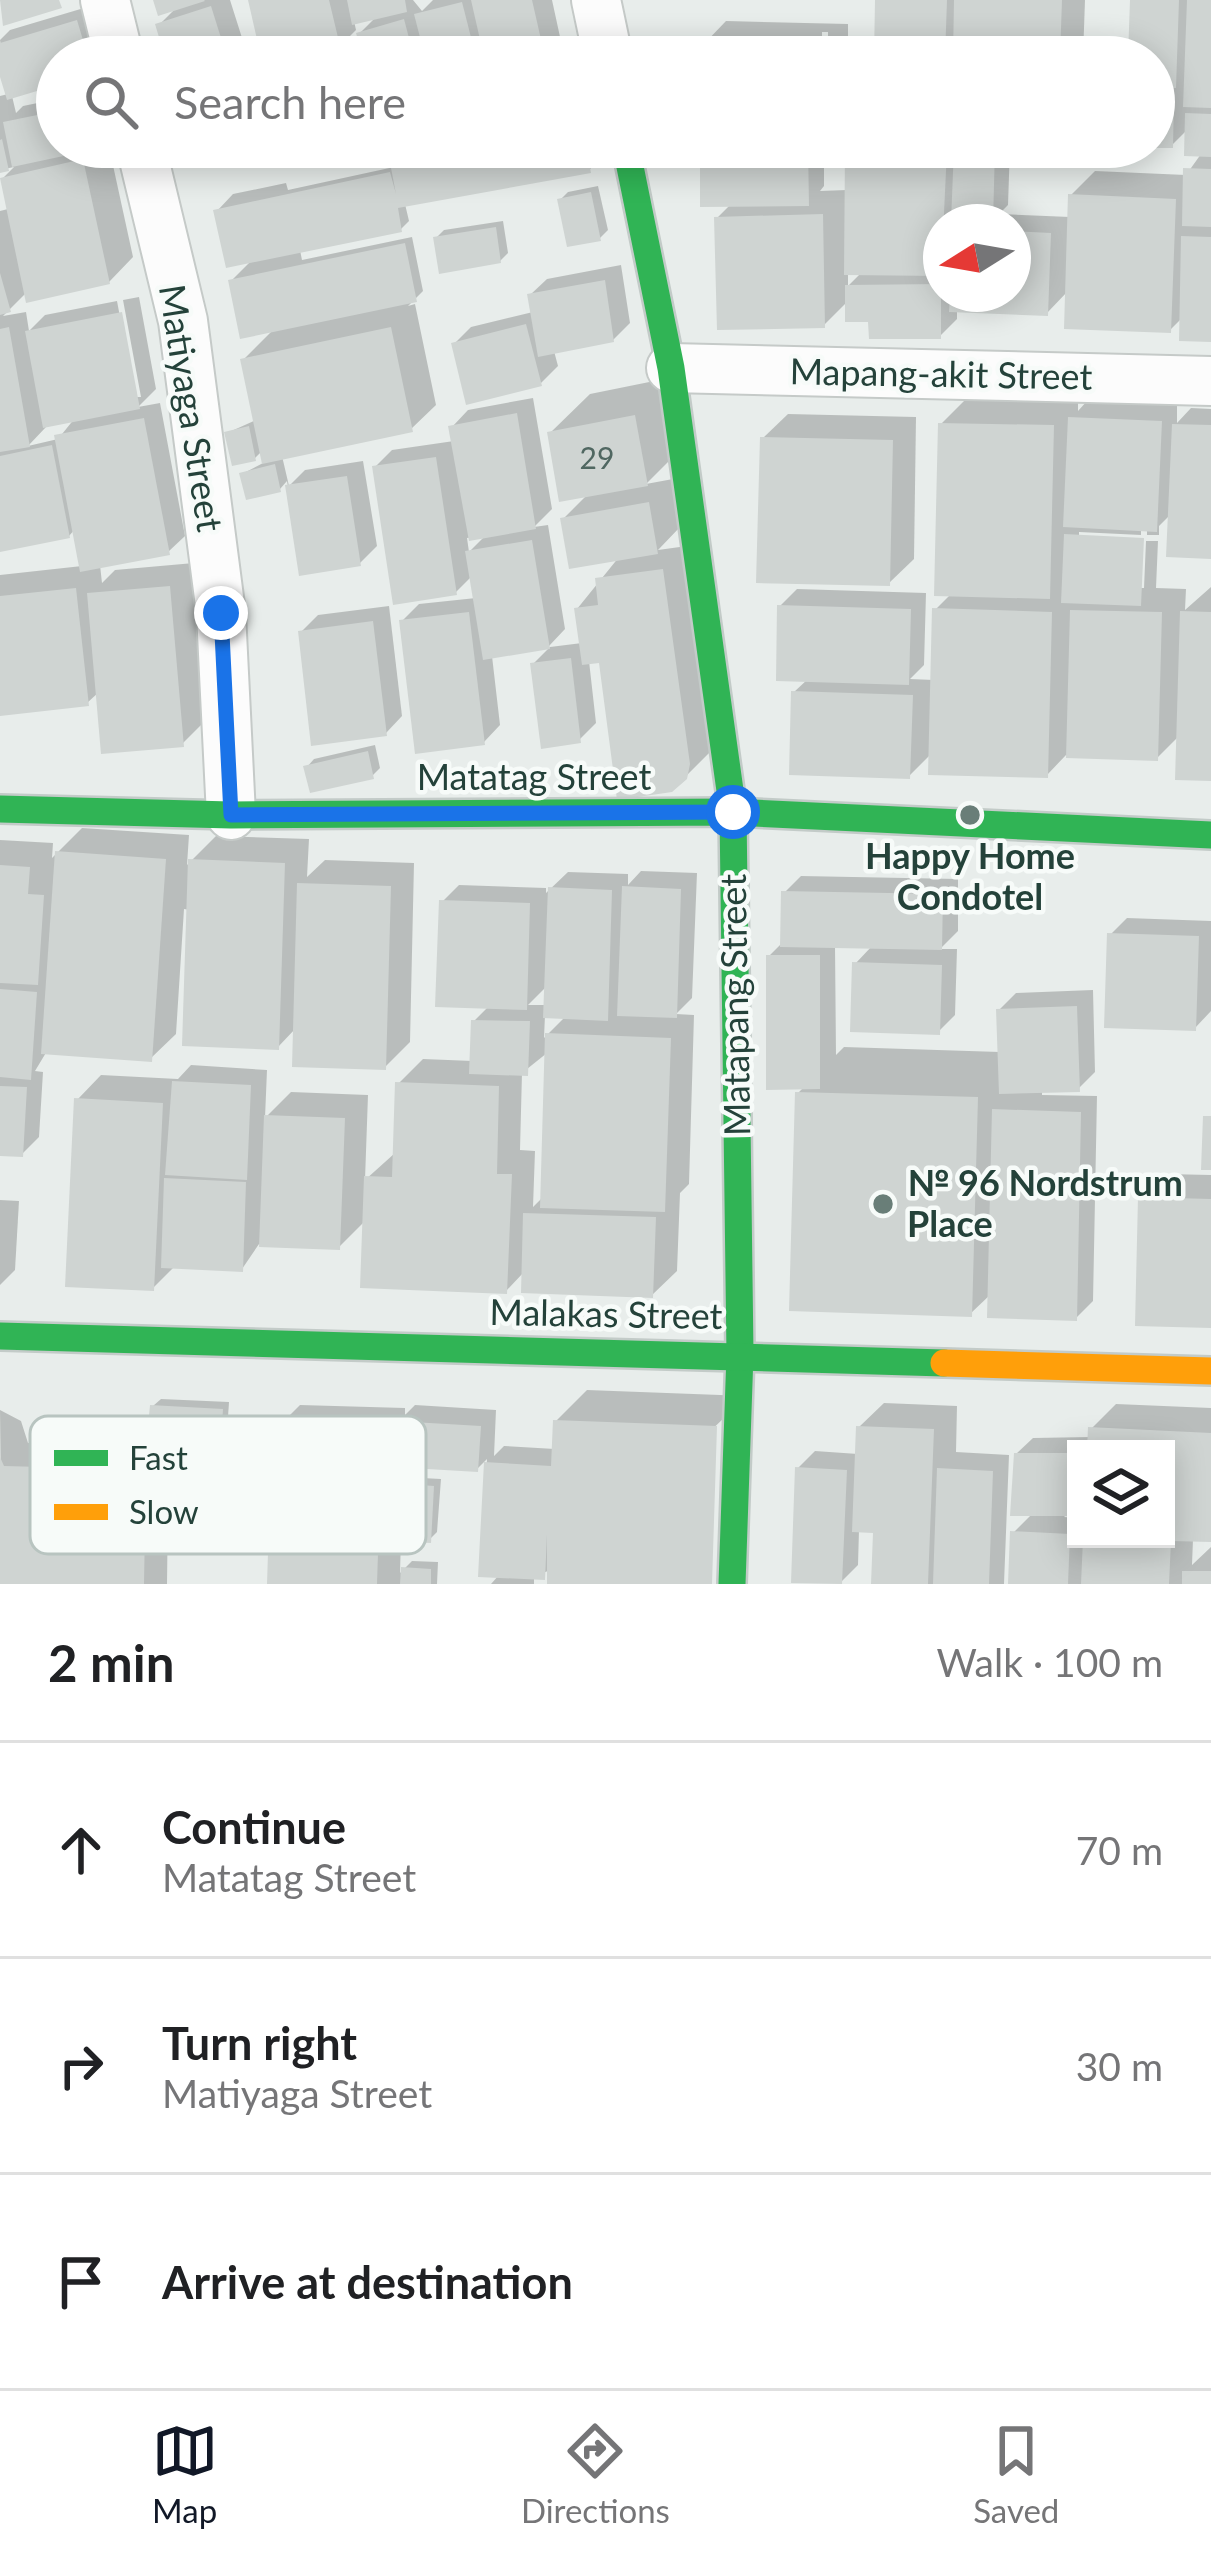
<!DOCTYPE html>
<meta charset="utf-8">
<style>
:root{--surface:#fff;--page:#f2f2f2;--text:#202124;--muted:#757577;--line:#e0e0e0;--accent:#111827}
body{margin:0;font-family:Lato,sans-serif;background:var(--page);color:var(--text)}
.controls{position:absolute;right:36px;bottom:36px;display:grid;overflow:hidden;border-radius:0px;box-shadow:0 6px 30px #0003}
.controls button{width:108px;height:108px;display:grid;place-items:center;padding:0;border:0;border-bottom:3px solid var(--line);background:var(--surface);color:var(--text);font:60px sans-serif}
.compass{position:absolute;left:923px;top:204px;width:108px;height:108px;border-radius:50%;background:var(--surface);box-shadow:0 6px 30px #0003;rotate:259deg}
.stop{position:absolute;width:36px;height:36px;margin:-27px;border:9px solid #1a73e8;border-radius:50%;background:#fff}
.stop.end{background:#1a73e8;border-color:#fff;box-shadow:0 3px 12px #0008}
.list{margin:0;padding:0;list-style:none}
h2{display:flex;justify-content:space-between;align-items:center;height:156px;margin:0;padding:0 48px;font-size:51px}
h2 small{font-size:39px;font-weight:400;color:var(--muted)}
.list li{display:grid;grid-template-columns:78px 1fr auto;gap:36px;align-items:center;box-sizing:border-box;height:216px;padding:0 48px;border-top:3px solid var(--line)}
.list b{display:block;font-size:45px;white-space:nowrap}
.list p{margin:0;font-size:39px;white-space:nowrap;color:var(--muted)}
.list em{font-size:39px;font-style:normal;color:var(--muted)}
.icon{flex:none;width:66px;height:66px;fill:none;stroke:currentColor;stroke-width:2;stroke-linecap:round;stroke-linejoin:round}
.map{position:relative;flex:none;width:1211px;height:1584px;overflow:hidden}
.search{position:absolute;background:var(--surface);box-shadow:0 6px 30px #0003;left:36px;right:36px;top:36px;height:132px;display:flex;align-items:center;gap:30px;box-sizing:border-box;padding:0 42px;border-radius:66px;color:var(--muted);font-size:45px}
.sheet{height:804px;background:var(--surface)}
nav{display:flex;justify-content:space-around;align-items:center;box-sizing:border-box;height:168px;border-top:3px solid var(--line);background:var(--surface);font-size:33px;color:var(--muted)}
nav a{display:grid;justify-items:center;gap:6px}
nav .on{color:var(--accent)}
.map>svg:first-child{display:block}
</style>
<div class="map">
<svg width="1211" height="1584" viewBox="0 0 1211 1584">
<rect width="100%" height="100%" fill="#e8edeb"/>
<g fill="#0003" fill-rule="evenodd">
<polygon points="156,0 230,0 243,41 226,57 169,57 159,25 177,7"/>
<polygon points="251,0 413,0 422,11 433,0 552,0 562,46 551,57 331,57 364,49 360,33 377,16 354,21 356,30 339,47 298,57 264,57"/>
<polygon points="878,0 1085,0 1083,57 877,57"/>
<path d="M1133 0H1211V339L1182 318 1170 330 1068 291 1047 313 957 309V319L940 336 871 319 848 301 824 325 717 218 731 204 704 147H824V186L820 191 847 190 851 147H1010L1008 205 999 214 1070 217 1071 195 1095 171 1186 175 1201 154 1188 129 1172 145H1154V57H1131ZM941 222H1013V294H941ZM848 272H862L848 286Z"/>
<path d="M94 5 106 57H57V82L12 96 16 113 23 106 57 99V147H109L133 257 109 282 27 292 3 316 26 312 29 331 45 315 117 301 135 397H141L123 300 139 297 156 389 138 407 160 403 185 536 168 552 100 565 102 583 115 570 194 563 207 719 182 744 99 692 87 703 0 712V575L82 566 75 529 69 536 0 549V211L8 209 2 179 14 167 0 170V96L8 94 0 40 10 30ZM75 418 58 439 28 446 46 427Z"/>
<polygon points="726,21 848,24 848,57 828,57 828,32 822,32 822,57 701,57 702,46"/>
<polygon points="390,147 612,147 589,170 405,204 409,221 401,229 300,250 302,260 412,237 423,291 408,306 415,304 436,405 411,429 282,456 289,486 305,470 363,461 377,546 360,563 302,572 287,481 280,489 242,474 265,462 262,451 255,458 227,433 256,420 243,360 274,329 231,281 252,260 217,211 233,194 286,183 288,190 394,167"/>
<polygon points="598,186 608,230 600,238 560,200 568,192"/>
<polygon points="503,221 508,253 500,261 436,238 444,230"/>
<polygon points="621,265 630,323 613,340 554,351 558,366 541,383 454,344 471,327 533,312 530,295 547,279"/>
<polygon points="674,377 686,444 646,484 673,479 681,526 658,550 687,546 711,751 685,777 601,660 589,661 596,723 579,740 533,664 550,647 582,643 577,609 619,557 563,519 588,494 550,433 590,394"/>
<path d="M533 398 552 509 534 527 548 525 565 629 549 646 492 656 500 725 484 742 402 621 419 604 476 598 472 576 456 592 375 467 392 450 454 441 452 427 468 410ZM486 535 469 552 467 538Z"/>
<polygon points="966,399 1078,402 1078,411 1087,401 1177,405 1177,423 1191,408 1211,409 1211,556 1171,514 1159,526 1159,535 1147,535 1147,523 1141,523 1141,535 1079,532 1079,538 1138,588 1144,588 1146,541 1158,541 1156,588 1186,589 1185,610 1211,587 1211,778 1179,736 1157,758 1066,755 1047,775 932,753 909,776 794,692 808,679 780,606 797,589 926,593 924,665 910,679 934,680 935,610 951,594 941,424"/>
<polygon points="788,414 916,417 914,559 889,583 763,438"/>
<polygon points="389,606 402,716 386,733 301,632 318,615"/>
<polygon points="375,745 380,768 372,776 307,767 314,759"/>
<polygon points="82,828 189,835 187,865 216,836 309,839 307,877 325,860 414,863 410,1042 385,1067 296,1028 278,1047 190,910 184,909 176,1034 151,1058 47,1051 35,1071 43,1072 39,1137 22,1154 0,1153 0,840 53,843 52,858"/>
<path d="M641 871 697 873 692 998 676 1014 694 1015 689 1184 680 1193 677 1271 652 1295 524 1272 506 1291 366 1220 339 1247 259 1244 242 1269 176 1265 153 1288 77 1100 101 1075 178 1079 191 1065 267 1070 265 1118 291 1092 368 1095 365 1180 395 1153 398 1084 423 1059 473 1061 474 1021 489 1006 442 902 459 885 546 888V893L568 872 628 874V885ZM547 986 546 1005H528ZM545 1015 566 1016 544 1038ZM547 1053 543 1197 533 1207 535 1151 520 1150 522 1073Z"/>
<polygon points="801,876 958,879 958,931 940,949 957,949 955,1015 938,1032 855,964 872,946 835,945 836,1055 844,1047 1000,1052 999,1010 1016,993 1093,990 1095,1072 1078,1089 1042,1090 1042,1095 1097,1096 1093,1301 1076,1318 991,1294 970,1314 798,1093 805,1086 769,956 783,942 784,893"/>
<polygon points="1127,918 1211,921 1211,1011 1195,1028 1110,935"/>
<polygon points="1166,1174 1211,1175 1211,1325 1141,1198"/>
<polygon points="0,1200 19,1201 15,1270 0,1285"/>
<polygon points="587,1390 747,1396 550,1584 550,1570 534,1577 534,1584 491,1584 499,1575 481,1574 487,1459 477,1469 403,1464 403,1477 441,1479 437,1532 429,1540 401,1538 400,1573 412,1561 438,1562 437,1584 270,1584 275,1430 300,1405 405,1408 405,1415 415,1405 496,1410 494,1456 504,1446 555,1449 556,1421"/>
<polygon points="161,1399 229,1402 227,1432 219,1440 153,1406"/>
<polygon points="884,1403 957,1406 956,1452 1009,1455 1004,1584 874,1584 876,1530 859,1530 858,1565 841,1582 798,1468 815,1451 858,1454 859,1427"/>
<path d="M1116 1404 1211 1408V1539H1193L1192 1565 1211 1547V1584H1011L1013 1533 1033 1513 1016 1454 1033 1438 1091 1437V1429ZM1076 1449H1166V1539H1076V1518L1064 1517 1076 1506Z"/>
<polygon points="0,1410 21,1421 28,1443 143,1445 142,1504 168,1504 167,1584 2,1584"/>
</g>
<g fill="#cfd4d2">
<polygon points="0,0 59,0 62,8 3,26"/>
<polygon points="153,0 204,0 205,1 158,16"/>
<polygon points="248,0 329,0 341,50 311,57 261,57"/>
<polygon points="347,0 405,0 407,12 352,25"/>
<polygon points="471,0 532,0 545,57 484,57"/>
<polygon points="875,0 947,0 945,57 874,57"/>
<polygon points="954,0 1062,0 1060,57 953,57"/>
<polygon points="1130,0 1179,0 1176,88 1154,87 1154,57 1128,57"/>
<polygon points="1187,0 1211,0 1211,108 1183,107"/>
<polygon points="462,2 476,57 425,57 414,14"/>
<polygon points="211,6 227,57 165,57 155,24"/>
<polygon points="404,19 414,57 363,57 356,33"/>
<polygon points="77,20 88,57 57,57 57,85 7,100 0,77 0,43"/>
<polygon points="699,44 825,47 825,57 698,57"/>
<polygon points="1154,94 1174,95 1173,148 1154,148"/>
<polygon points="57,111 57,147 71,147 73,154 12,167 3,122"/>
<polygon points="1185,113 1211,114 1211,157 1184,156"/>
<polygon points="2,139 9,171 0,173 0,140"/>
<polygon points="291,147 360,147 360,149 296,165"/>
<polygon points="387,147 586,147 591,173 398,208 402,232 226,268 213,210 390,172 396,194"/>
<polygon points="700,147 808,147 809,206 700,207"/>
<polygon points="954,147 995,148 993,222 951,222"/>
<polygon points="845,149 947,150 941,276 844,275"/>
<polygon points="83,159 110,284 26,303 0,178"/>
<polygon points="1183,168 1211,169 1211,227 1182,226"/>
<polygon points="591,192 601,241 567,247 557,199"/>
<polygon points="1068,194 1176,199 1171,333 1064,329"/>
<polygon points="823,214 825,328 717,330 714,217"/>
<polygon points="496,227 501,263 439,274 433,237"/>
<polygon points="1013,231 1051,233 1048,316 949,312 950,294 1013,294"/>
<polygon points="1181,236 1211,237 1211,342 1179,341"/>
<polygon points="405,243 417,302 240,339 228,280"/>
<polygon points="0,273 11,312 0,315"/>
<polygon points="605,280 614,342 538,357 527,294"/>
<polygon points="941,284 941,339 869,339 868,322 845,322 845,285"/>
<polygon points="122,312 140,409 43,428 25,331"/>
<polygon points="526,324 542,386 466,405 451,343"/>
<polygon points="9,327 30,447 0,452 0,329"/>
<polygon points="391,327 413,432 262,464 240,359"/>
<polygon points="517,413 536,529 469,541 448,426"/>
<polygon points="635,415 648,486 559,502 547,432"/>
<polygon points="1068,417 1162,421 1157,532 1063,527"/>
<polygon points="144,418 170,555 80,572 54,435"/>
<polygon points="938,423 1054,425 1050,599 934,596"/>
<polygon points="1172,424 1211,425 1211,559 1166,557"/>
<polygon points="249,426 256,461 232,466 224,432"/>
<polygon points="760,437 893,440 890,586 756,583"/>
<polygon points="52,445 70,538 0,552 0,456"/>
<polygon points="436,457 457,595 393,605 372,466"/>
<polygon points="275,464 281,492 246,500 239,473"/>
<polygon points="347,476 361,566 299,576 285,485"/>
<polygon points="649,502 658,554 569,569 560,518"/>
<polygon points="1064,534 1144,538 1141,606 1061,603"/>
<polygon points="532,540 550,649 483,660 465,551"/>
<polygon points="663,569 690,764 687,779 672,792 617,800 599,663 582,665 574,608 598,605 595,578"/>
<polygon points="170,586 184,747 101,754 87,593"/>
<polygon points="76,588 89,706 0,716 0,596"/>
<polygon points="777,605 911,609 909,685 776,681"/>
<polygon points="932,608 1052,612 1048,778 928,775"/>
<polygon points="1070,610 1162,612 1158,761 1066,758"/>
<polygon points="1180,611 1211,612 1211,781 1175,780"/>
<polygon points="469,612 485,745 415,754 399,620"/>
<polygon points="373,621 387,736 311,746 298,631"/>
<polygon points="571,658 581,743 541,749 530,663"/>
<polygon points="791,691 913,695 910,779 789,775"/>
<polygon points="368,751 374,779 310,793 303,766"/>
<polygon points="55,851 166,859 152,1062 41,1054"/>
<polygon points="188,859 285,863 279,1050 182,1046"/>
<polygon points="0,865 30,867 28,894 44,895 38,985 0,983"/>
<polygon points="297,883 391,886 386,1070 292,1067"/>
<polygon points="622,886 681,889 677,1018 617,1016"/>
<polygon points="548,887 612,890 608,1021 543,1018"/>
<polygon points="781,891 943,894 942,950 780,947"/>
<polygon points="439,900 530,903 527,1010 435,1007"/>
<polygon points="1107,933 1199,936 1196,1031 1104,1028"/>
<polygon points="766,955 820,955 820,1089 766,1090"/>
<polygon points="852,962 942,965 940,1035 850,1032"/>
<polygon points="0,989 37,992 31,1080 0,1077"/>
<polygon points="1077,1006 1080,1092 999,1094 996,1009"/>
<polygon points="471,1020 530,1021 528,1076 469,1074"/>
<polygon points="545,1033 671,1038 665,1212 540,1208"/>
<polygon points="172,1081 251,1085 247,1180 165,1175"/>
<polygon points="395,1082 499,1086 497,1174 512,1174 507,1294 360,1288 364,1176 392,1177"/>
<polygon points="0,1086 27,1087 23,1157 0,1156"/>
<polygon points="795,1092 978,1097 972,1317 789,1311"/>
<polygon points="74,1098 163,1103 154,1291 65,1287"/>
<polygon points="992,1109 1081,1112 1077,1321 987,1318"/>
<polygon points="264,1115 345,1118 340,1250 259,1247"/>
<polygon points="1203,1116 1211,1116 1211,1170 1201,1170"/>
<polygon points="164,1178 246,1182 243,1272 161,1268"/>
<polygon points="1138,1197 1211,1199 1211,1328 1135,1326"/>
<polygon points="523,1213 656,1217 653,1298 521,1293"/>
<polygon points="150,1405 223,1409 221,1443 147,1438"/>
<polygon points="553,1420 717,1426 712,1584 547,1584 547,1534 545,1580 478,1577 484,1462 551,1466"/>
<polygon points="395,1421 481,1426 478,1472 393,1467"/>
<polygon points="856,1426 934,1429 928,1584 871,1584 873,1533 852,1532"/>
<polygon points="1088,1427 1211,1433 1211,1542 1171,1541 1169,1584 1081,1584 1083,1539 1166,1539 1166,1449 1087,1449"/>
<polygon points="272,1429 382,1432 377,1584 267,1584"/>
<polygon points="1014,1453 1073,1453 1070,1516 1010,1516"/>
<polygon points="0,1457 4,1466 120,1469 119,1527 145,1528 144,1584 0,1584"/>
<polygon points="795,1467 847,1470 842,1584 791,1583"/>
<polygon points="937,1468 993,1471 989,1584 933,1584"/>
<polygon points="393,1483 434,1486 431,1543 390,1541"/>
<polygon points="1010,1531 1070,1534 1068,1584 1008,1584"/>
<polygon points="401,1567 431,1569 431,1584 400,1584"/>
<rect x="1182" y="1571" width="29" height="13"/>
</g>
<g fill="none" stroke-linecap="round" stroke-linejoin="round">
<g stroke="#c5cac8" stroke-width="52">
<g id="street">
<polyline points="105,0 119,57"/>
<polyline points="596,0 608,57"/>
<polyline points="141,147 183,321 221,613 231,815"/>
<polyline points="671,368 1211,381"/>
</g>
</g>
<g stroke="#c3cbc8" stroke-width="32">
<g id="fast">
<polyline points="626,147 671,368 733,812 740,1354 732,1584"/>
<polyline points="0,809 231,815 733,812 1211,835"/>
<polyline points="0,1336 944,1363"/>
</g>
</g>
<g stroke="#c3cbc8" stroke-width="32">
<polyline id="slow" points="944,1363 1211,1371"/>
</g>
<use href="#street" stroke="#fcfcfc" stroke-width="48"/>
<use href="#fast" stroke="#30b455" stroke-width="27"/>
<use href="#slow" stroke="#ff9f0a" stroke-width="27"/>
</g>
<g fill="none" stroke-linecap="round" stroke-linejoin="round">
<polyline stroke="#1a73e8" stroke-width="15" points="221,613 231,815 733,812"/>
</g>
<g fill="#697e78" stroke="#f7fbf9" stroke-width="4.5">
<circle cx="970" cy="815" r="12"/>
<circle cx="883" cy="1204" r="12"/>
</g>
<g text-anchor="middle" stroke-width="9" stroke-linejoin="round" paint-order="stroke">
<g font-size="30" fill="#506761">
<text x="597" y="469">29</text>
</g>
<g font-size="36" fill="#24423a" stroke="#f7fbf9">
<text transform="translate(941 374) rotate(1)" y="13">Mapang-akit Street</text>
<text transform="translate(191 408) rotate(81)" y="13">Matiyaga Street</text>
<text x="534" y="790">Matatag Street</text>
<text transform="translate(735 1005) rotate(-91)" y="13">Matapang Street</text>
<text transform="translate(606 1314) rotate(1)" y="13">Malakas Street</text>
</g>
<g font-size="36" font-weight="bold" fill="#24423a" stroke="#f7fbf9">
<text x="970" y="869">Happy Home<tspan x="970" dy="41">Condotel</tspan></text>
<text x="907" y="1196" text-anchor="start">№ 96 Nordstrum<tspan x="907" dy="41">Place</tspan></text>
</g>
</g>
<rect x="30" y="1416" width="396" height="138" rx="18" fill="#f7fbf9" stroke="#b8c4c0" stroke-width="3"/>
<rect x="54" y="1450" width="54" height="16" fill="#30b455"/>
<rect x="54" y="1504" width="54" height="16" fill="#ff9f0a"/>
<g font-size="33" fill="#24423a">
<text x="129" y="1470">Fast</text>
<text x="129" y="1524">Slow</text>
</g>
</svg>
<div class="controls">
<button><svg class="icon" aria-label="layers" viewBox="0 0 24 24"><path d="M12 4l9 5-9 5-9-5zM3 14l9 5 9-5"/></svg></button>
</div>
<svg class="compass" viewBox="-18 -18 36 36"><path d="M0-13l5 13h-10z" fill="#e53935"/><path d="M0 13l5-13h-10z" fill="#757577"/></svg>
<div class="stop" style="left:733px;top:812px"></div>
<div class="stop end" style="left:221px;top:613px"></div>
<div class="search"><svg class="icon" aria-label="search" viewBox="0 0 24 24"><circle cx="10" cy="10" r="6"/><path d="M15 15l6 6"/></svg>Search here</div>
</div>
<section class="sheet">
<h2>2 min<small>Walk · 100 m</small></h2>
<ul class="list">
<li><svg class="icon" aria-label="ahead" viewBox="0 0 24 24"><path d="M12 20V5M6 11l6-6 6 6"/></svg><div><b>Continue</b><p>Matatag Street</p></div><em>70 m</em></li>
<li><svg class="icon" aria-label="right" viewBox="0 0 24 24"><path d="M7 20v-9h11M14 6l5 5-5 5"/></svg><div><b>Turn right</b><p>Matiyaga Street</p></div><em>30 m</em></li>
<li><svg class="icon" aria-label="arrive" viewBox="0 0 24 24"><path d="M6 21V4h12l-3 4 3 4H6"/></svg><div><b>Arrive at destination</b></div></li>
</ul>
</section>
<nav>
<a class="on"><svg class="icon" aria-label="map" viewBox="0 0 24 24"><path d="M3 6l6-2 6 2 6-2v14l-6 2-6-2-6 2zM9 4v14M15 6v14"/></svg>Map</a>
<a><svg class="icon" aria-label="directions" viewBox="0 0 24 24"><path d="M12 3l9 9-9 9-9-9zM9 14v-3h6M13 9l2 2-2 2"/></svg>Directions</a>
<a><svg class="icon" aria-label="saved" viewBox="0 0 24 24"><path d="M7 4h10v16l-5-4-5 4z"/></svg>Saved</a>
</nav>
